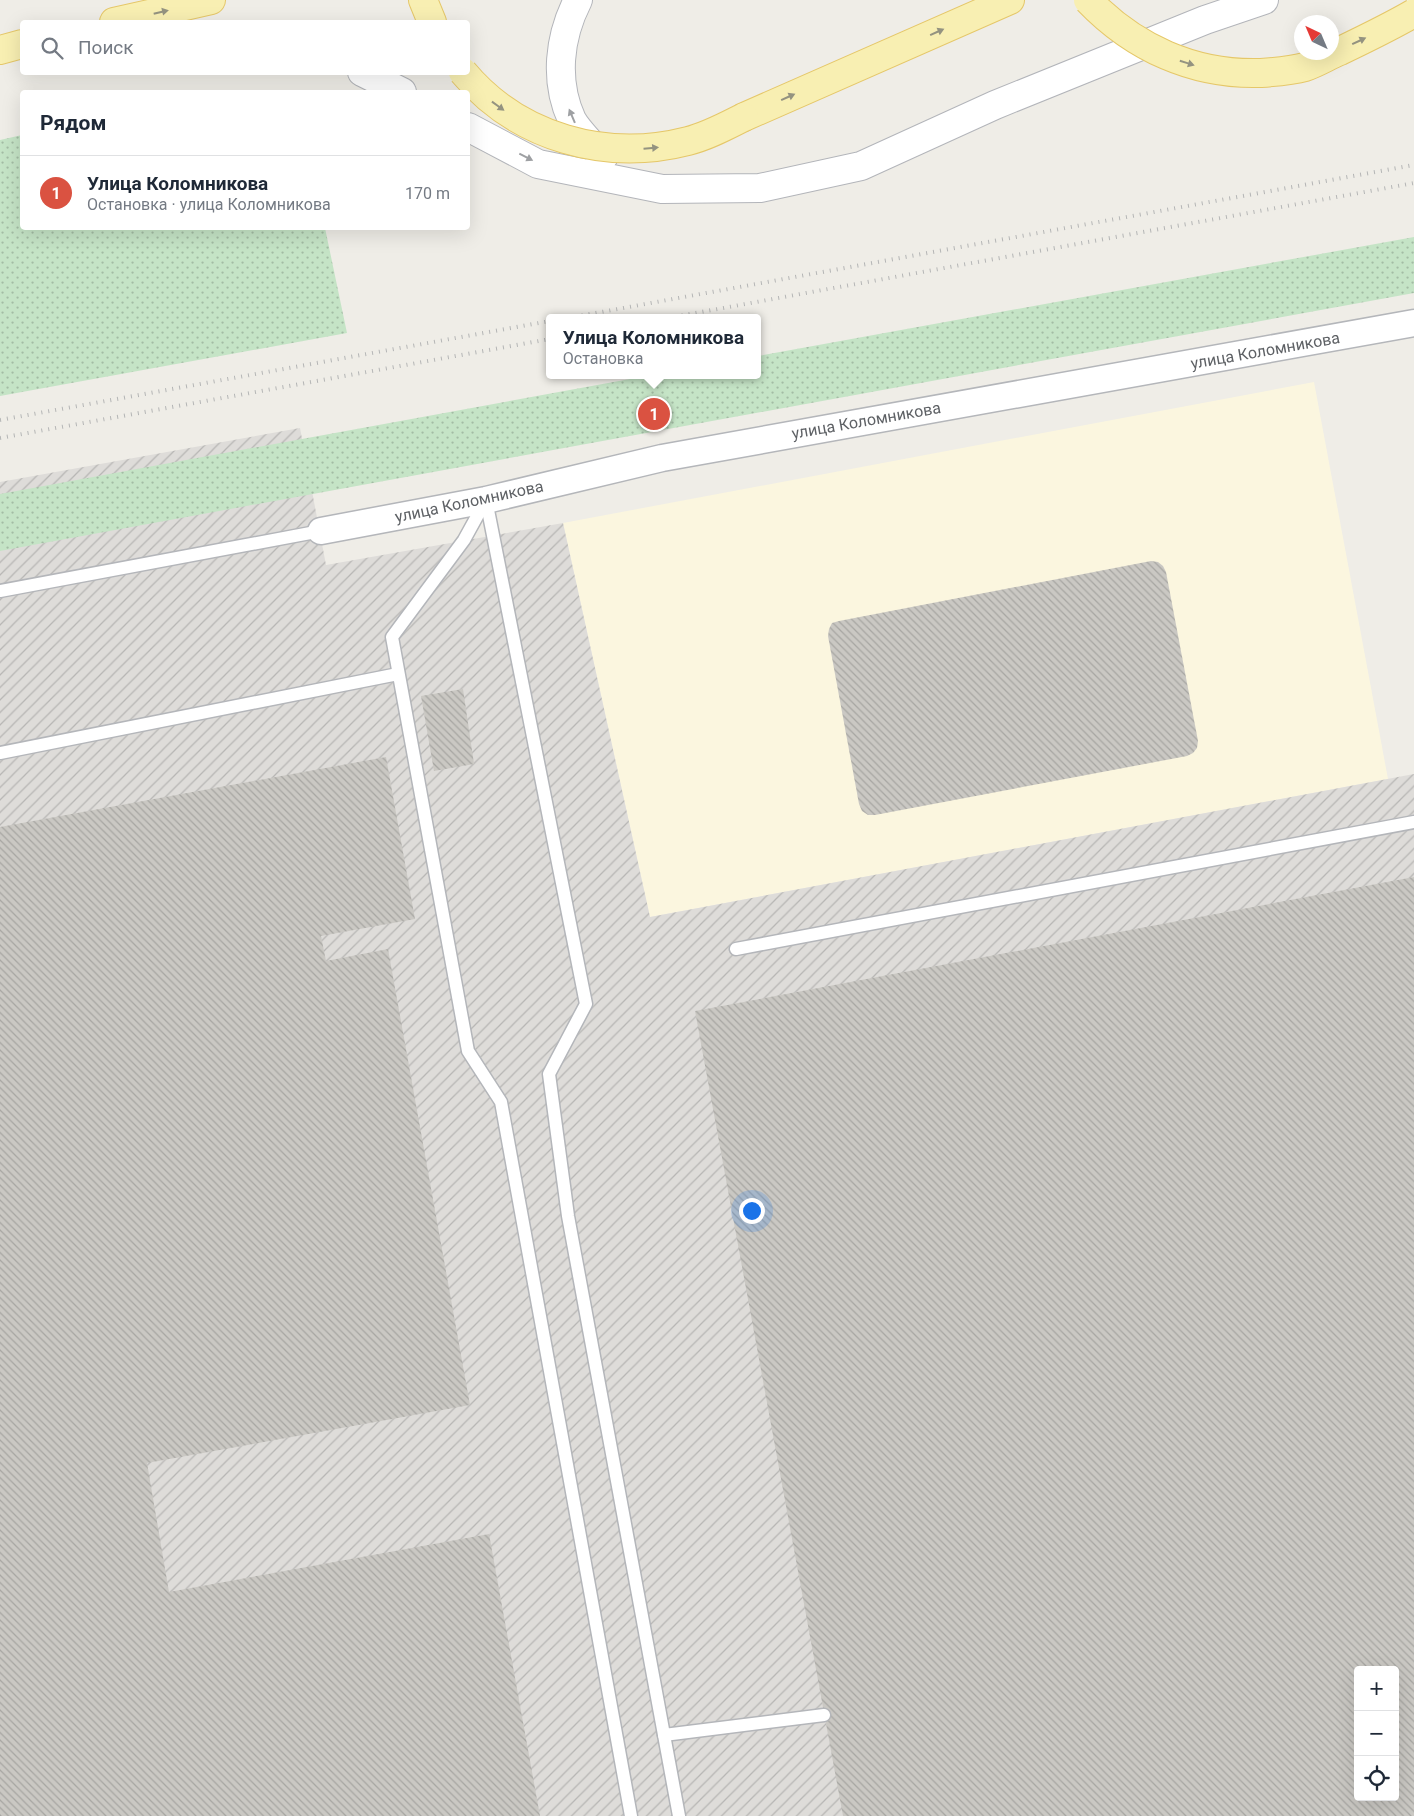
<!DOCTYPE html>
<html lang="ru">
<meta charset="utf-8">
<style>
:root{--surface:#fff;--page:#f6f6f7;--text:#1f2937;--muted:#747a83;--line:#e0e1e3;--accent:#da5241}
body{margin:0;font-family:Roboto,sans-serif;background:var(--page);color:var(--text)}
.controls{position:absolute;right:15px;bottom:15px;display:grid;overflow:hidden;border-radius:5px;box-shadow:0 5px 20px #0002}
.controls button{width:45px;height:45px;display:grid;place-items:center;padding:0;border:0;border-bottom:1px solid var(--line);background:var(--surface);color:var(--text);font:25px sans-serif}
.compass{position:absolute;left:1294px;top:15px;width:45px;height:45px;border-radius:50%;background:var(--surface);box-shadow:0 5px 20px #0002;rotate:316deg}
.you{position:absolute;left:751px;top:1210px;width:18px;height:18px;margin:-12px;border:4px solid #fff;border-radius:50%;background:#1a73e8;box-shadow:0 0 0 8px #1a73e833}
.badge{display:grid;place-items:center;width:32px;height:32px;border-radius:50%;background:var(--accent);color:#fff;font-size:16px;font-weight:700}
.pin{position:absolute;translate:-50% -50%;border:2px solid #fff;box-shadow:0 1px 5px #0006}
.popup{position:absolute;left:546px;top:314px;width:215px;height:65px;box-sizing:border-box;display:grid;place-content:center;border-radius:5px;background:var(--surface);filter:drop-shadow(0 1px 4px #0005);font-size:16px;white-space:nowrap;color:var(--muted)}
.popup b{font-size:19px;color:var(--text)}
.popup::after{content:'';position:absolute;left:50%;top:100%;margin-left:-10px;border:10px solid transparent;border-top-color:var(--surface)}
.list{margin:0;padding:0;list-style:none}
h2{display:flex;justify-content:space-between;align-items:center;height:65px;margin:0;padding:0 20px;font-size:21px}
h2 small{font-size:16px;font-weight:400;color:var(--muted)}
.list li{display:grid;grid-template-columns:32px 1fr auto;gap:15px;align-items:center;box-sizing:border-box;height:75px;padding:0 20px;border-top:1px solid var(--line)}
.list b{display:block;font-size:19px;white-space:nowrap}
.list p{margin:0;font-size:16px;white-space:nowrap;color:var(--muted)}
.list em{font-size:16px;font-style:normal;color:var(--muted)}
.icon{flex:none;width:28px;height:28px;fill:none;stroke:currentColor;stroke-width:2;stroke-linecap:round;stroke-linejoin:round}
.map{position:relative;flex:none;width:1414px;height:1816px;overflow:hidden}
.search{position:absolute;background:var(--surface);box-shadow:0 5px 20px #0002;left:20px;top:20px;width:450px;height:55px;display:flex;align-items:center;gap:12px;box-sizing:border-box;padding:0 18px;border-radius:5px;color:var(--muted);font-size:19px}
.panel{position:absolute;background:var(--surface);box-shadow:0 5px 20px #0002;left:20px;top:90px;width:450px;height:140px;border-radius:5px}
.map>svg:first-child{display:block}
</style>
<div class="map">
<svg width="1414" height="1816" viewBox="0 0 1414 1816">
<defs>
<pattern id="industrial-furrows" width="10" height="10" patternUnits="userSpaceOnUse" patternTransform="scale(1.25)"><rect width="10" height="10" fill="#dedcd9"/><path d="M-1 1l2-2M0 10L10 0M9 11l2-2" fill="none" stroke="#b7b6b4"/></pattern>
<pattern id="grass-dots" width="8" height="8" patternUnits="userSpaceOnUse" patternTransform="scale(1.25)"><rect width="8" height="8" fill="#c5e4c6"/><path d="M2 2h.1M6 6h.1" fill="none" stroke="#a3bca4" stroke-width="1.8" stroke-linecap="round"/></pattern>
<pattern id="building-back-hatch" width="6" height="6" patternUnits="userSpaceOnUse" patternTransform="scale(1.25)"><rect width="6" height="6" fill="#cac8c3"/><path d="M-1 5l2 2M0 0l6 6M5-1l2 2" fill="none" stroke="#a7a6a2"/></pattern>
</defs>
<rect width="100%" height="100%" fill="#efede7"/>
<polygon fill="#fbf6df" points="1314,382 1388,779 650,917 563,523"/>
<path fill="url(#industrial-furrows)" fill-rule="evenodd" d="M300 428 326 565 563 523 650 917 1414 774V1816H0V482ZM1358 1670H1395V1797H1358Z"/>
<g fill="url(#grass-dots)">
<polygon points="22,135 22,228 325,228 347,333 0,396 0,140"/>
<polygon points="1414,237 1414,293 0,551 0,494 652,375 758,375 758,356"/>
</g>
<g fill="url(#building-back-hatch)" fill-rule="evenodd">
<polygon points="1151,561 1158,562 1163,566 1166,572 1198,741 1197,748 1193,753 1187,756 875,815 868,815 862,811 859,804 828,636 829,629 832,623 839,621"/>
<polygon points="463,689 474,764 434,771 421,696"/>
<polygon points="386,757 415,919 321,936 326,961 388,949 470,1405 147,1463 169,1592 489,1534 540,1816 0,1816 0,827"/>
<path d="M1414 877V1816H843L695 1011ZM1358 1670H1395V1797H1358Z"/>
</g>
<g fill="none" stroke-linecap="round" stroke-linejoin="round">
<g stroke="#b4b6ba" stroke-width="15">
<g id="lane">
<polyline points="486,500 464,540 392,637 468,1051 501,1102 631,1816"/>
<polyline points="486,500 586,1004 549,1074 568,1216 679,1816"/>
<polyline points="0,591 321,531"/>
<polyline points="0,753 398,674"/>
<polyline points="736,949 1414,822"/>
<polyline points="664,1735 824,1715"/>
</g>
</g>
<g stroke="#b4b6ba" stroke-width="29">
<polyline id="street" points="321,531 486,500 662,458 1414,323"/>
</g>
<g stroke="#b3b5ba" stroke-width="30">
<g id="secondary">
<path d="M578 0C559 37 554 81 572 120 578 131 591 143 599 153L604 156"/>
<polyline points="362,72 402,92"/>
<polyline points="468,127 538,164 662,189 760,188 861,166 995,105 1205,20 1264,0"/>
</g>
</g>
<g stroke="#e5c769" stroke-width="30">
<g id="primary">
<polyline points="423,0 432,22"/>
<polyline points="114,22 211,0"/>
<polyline points="0,50 22,44"/>
<polyline points="744,117 1010,0"/>
</g>
</g>
<use href="#lane" stroke="#fff" stroke-width="12"/>
<use href="#street" stroke="#fff" stroke-width="26"/>
<use href="#secondary" stroke="#fff" stroke-width="28"/>
<use href="#primary" stroke="#f8efb2" stroke-width="28"/>
<g stroke="#b4b5b5" stroke-width="4" stroke-dasharray="1 6" stroke-linecap="butt">
<polyline points="568,318 1414,165"/>
<polyline points="668,318 1414,183"/>
<polyline points="0,420 550,321"/>
<polyline points="0,438 550,339"/>
</g>
<g stroke="#e5c769" stroke-width="30" stroke-linecap="butt">
<g id="primary-bridge">
<path d="M1088 0C1134 48 1194 75 1260 73 1275 72 1291 71 1305 67 1317 63 1328 56 1340 51 1365 39 1390 27 1414 13"/>
<path d="M463 72C518 138 606 162 688 141 708 136 726 126 744 117"/>
</g>
</g>
<use href="#primary-bridge" stroke="#f8efb2" stroke-width="28"/>
</g>
<defs><path id="oneway-solid" d="M-6-.8H1V-3.2L6.5 0L1 3.2V.8H-6Z" transform="scale(1.25)"/></defs>
<g fill="#949380">
<use href="#oneway-solid" transform="translate(161 12) rotate(-13)"/>
<use href="#oneway-solid" transform="translate(937 32) rotate(-24)"/>
<use href="#oneway-solid" transform="translate(1359 41) rotate(-25)"/>
<use href="#oneway-solid" transform="translate(1187 63) rotate(17)"/>
<use href="#oneway-solid" transform="translate(788 97) rotate(-24)"/>
<use href="#oneway-solid" transform="translate(498 106) rotate(36)"/>
<use href="#oneway-solid" transform="translate(651 148) rotate(-5)"/>
</g>
<g fill="#9ea0a3">
<use href="#oneway-solid" transform="translate(572 116) rotate(-113)"/>
<use href="#oneway-solid" transform="translate(526 157) rotate(27)"/>
</g>
<g text-anchor="middle" stroke-width="5" stroke-linejoin="round" paint-order="stroke">
<g font-size="16" fill="#5e6165" stroke="#fff">
<text transform="translate(1265 350) rotate(-10)" y="6">улица Коломникова</text>
<text transform="translate(866 420) rotate(-10)" y="6">улица Коломникова</text>
<text transform="translate(469 501) rotate(-12)" y="6">улица Коломникова</text>
</g>
</g>
</svg>
<div class="controls">
<button>+</button>
<button>−</button>
<button><svg class="icon" aria-label="locate" viewBox="0 0 24 24"><circle cx="12" cy="12" r="6"/><path d="M12 2v4M12 18v4M2 12h4M18 12h4"/></svg></button>
</div>
<svg class="compass" viewBox="-18 -18 36 36"><path d="M0-13l5 13h-10z" fill="#e53935"/><path d="M0 13l5-13h-10z" fill="#747a83"/></svg>
<div class="you"></div>
<div class="pin badge" style="left:654px;top:414px">1</div>
<div class="popup"><b>Улица Коломникова</b>Остановка</div>
<div class="search"><svg class="icon" aria-label="search" viewBox="0 0 24 24"><circle cx="10" cy="10" r="6"/><path d="M15 15l6 6"/></svg>Поиск</div>
<section class="panel">
<h2>Рядом<small></small></h2>
<ul class="list">
<li><span class="badge">1</span><div><b>Улица Коломникова</b><p>Остановка · улица Коломникова</p></div><em>170 m</em></li>
</ul>
</section>
</div>
